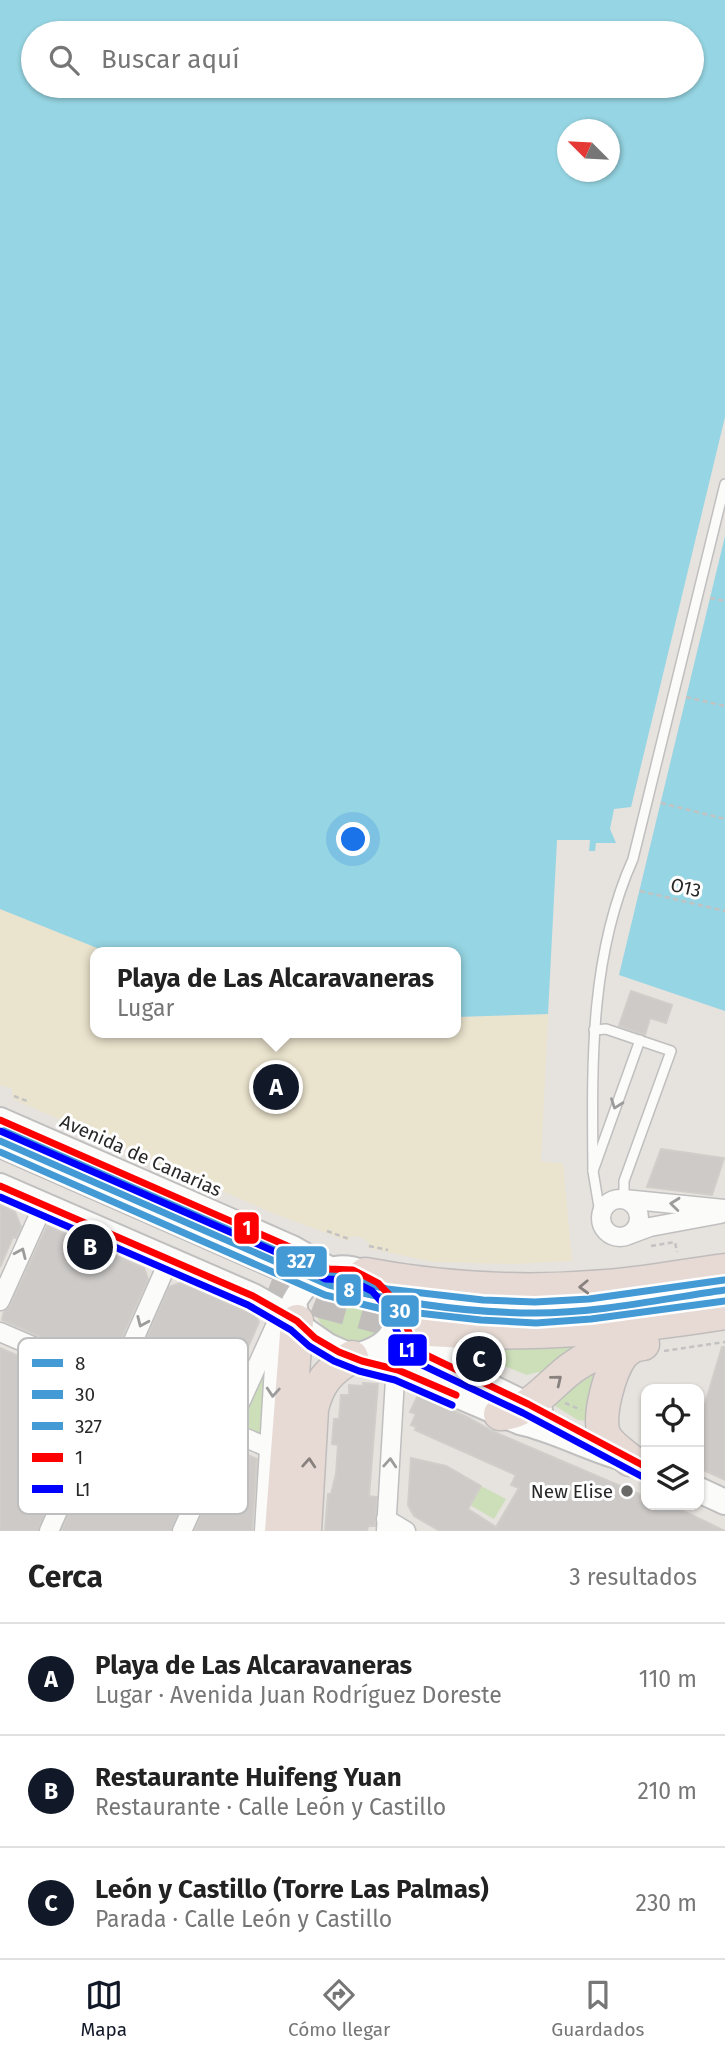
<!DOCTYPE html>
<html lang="es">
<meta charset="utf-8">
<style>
:root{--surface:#fff;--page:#f6f6f6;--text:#222;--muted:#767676;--line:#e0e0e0;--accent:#111827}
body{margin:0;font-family:"Fira Sans",sans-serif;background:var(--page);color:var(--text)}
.controls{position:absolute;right:21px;bottom:21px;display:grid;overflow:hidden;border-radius:14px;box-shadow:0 2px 5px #0004}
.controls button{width:63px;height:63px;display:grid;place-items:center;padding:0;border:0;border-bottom:2px solid var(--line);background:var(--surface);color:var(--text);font:35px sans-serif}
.compass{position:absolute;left:557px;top:119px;width:63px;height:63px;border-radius:50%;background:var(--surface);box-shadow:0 2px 5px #0004;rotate:294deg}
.you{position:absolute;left:354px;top:840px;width:24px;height:24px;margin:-18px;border:5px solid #fff;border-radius:50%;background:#1a73e8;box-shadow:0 0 0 10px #1a73e833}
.badge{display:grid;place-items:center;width:46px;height:46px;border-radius:50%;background:var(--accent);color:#fff;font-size:23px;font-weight:700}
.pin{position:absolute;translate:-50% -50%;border:4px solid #fff;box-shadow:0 2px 7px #0006}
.popup{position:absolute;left:90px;top:947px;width:371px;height:91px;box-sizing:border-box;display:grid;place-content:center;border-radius:14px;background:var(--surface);filter:drop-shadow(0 2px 5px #0005);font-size:23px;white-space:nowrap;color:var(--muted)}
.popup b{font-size:26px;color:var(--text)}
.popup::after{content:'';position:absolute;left:50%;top:100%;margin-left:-14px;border:14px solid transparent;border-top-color:var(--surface)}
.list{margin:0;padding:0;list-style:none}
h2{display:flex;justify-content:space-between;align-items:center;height:91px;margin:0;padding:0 28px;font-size:30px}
h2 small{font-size:23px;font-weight:400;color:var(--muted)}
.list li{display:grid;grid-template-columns:46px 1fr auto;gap:21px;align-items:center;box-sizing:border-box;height:112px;padding:0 28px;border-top:2px solid var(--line)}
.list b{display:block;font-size:26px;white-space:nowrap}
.list p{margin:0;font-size:23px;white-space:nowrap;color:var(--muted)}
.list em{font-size:23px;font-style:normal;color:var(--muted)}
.icon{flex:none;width:38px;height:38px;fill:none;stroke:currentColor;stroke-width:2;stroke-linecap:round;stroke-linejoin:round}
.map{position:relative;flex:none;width:725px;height:1531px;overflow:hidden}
.search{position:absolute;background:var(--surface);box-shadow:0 2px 5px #0004;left:21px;right:21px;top:21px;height:77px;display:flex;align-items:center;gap:18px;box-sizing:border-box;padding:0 24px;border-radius:38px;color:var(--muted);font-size:26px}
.sheet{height:427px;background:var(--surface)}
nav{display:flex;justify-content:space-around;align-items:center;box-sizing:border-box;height:98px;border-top:2px solid var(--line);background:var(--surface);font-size:19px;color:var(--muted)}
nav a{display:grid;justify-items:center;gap:4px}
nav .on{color:var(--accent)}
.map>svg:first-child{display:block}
</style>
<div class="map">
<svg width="725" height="1531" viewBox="0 0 725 1531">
<rect width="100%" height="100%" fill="#e6e2de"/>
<g fill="#ccdfb9">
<path d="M336 1286C352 1286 385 1295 385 1317 385 1321 382 1328 380 1333 372 1336 363 1342 354 1342 324 1344 294 1295 336 1286Z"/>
<polygon points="438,1340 585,1343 544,1373 538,1372 527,1375"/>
<polygon points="605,1360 589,1421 578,1420 547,1401"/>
<polygon points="263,1370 265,1372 262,1430 257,1434 238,1428"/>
<polygon points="481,1486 506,1499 494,1519 470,1505"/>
</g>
<path fill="#eae3cd" d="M0 909 107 952H96V1033H456V1017L548 1014 541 1162 563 1163 572 1261 513 1264 433 1262 368 1248 369 1243C364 1238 356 1235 350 1237L348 1241 275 1214 13 1099 12 1089 0 1085Z"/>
<g fill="#96d5e3" fill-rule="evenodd">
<path d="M0 0H725V417L631 807 614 809 610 829 616 843H596L595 851H589L590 840H557L548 1014 456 1017V952H107L0 909ZM33 33H692V86H33ZM568 130H610V172H568Z"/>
<polygon points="725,536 725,1011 619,975"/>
</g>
<g fill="#cdcac8" stroke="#d1ceca" stroke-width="2">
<polygon points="631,991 672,1005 666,1023 650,1018 645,1035 619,1026"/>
<polygon points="661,1149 724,1158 712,1195 647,1187"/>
<polygon points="0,1205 15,1212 21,1227 16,1238 13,1237 0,1267"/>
<polygon points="47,1226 144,1268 148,1279 110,1364 106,1365 2,1320 4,1311 10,1306"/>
<polygon points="180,1283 255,1315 259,1322 220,1410 215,1412 175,1395 190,1362 145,1342 169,1287"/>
<polygon points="722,1347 725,1347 725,1480 699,1468 699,1424"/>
<polygon points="0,1348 30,1361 27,1356 75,1377 70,1378 94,1389 96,1396 38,1531 0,1531"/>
<polygon points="363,1383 378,1384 369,1496 377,1497 375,1526 368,1526 367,1531 325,1531 328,1494 331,1494 336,1474 338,1445 332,1444 334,1419 339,1419 341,1395 349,1395 349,1385 363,1386"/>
<polygon points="418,1395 469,1418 492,1431 646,1497 646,1505 671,1505 725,1531 440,1531 414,1516 408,1505 411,1458 446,1466 481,1486 468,1509 496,1527 519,1488 511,1485 516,1475 415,1430 416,1427 411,1425 416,1414 410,1412"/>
<polygon points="123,1401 202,1435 207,1448 171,1531 61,1531 91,1464 135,1482 145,1457 103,1438 118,1403"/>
<polygon points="232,1448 257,1459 252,1531 194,1531"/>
</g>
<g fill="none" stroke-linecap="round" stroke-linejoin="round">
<polyline stroke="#c0bdba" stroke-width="32" stroke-dasharray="32 16" stroke-linecap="butt" points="271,1282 321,1302 426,1330"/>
<g stroke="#c0bfbf" stroke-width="12">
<g id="lane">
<polyline points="594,1030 606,1029 671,1051 624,1181 624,1199"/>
<path d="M593 1171C592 1066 589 957 633 859L725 484"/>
<polyline points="601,1219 593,1171 640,1040"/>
</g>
</g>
<g stroke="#c0bfbf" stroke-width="21">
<g id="street">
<circle cx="620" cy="1218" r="19"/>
<polyline points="624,1199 725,1209"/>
<polyline points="631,1234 650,1227 720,1214"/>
<path d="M427 1287C424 1301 414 1331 426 1343 432 1349 444 1351 453 1354"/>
<polyline points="0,1301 43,1206"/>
<polyline points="0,1332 269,1448"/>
<polyline points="386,1519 406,1531"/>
<polyline points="49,1531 169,1260"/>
<polyline points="182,1531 276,1324 282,1311 289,1306"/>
<polyline points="264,1531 276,1334"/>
<polyline points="386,1531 395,1379 398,1370"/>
</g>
</g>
<g stroke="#c0bfbf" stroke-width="28">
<g id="secondary">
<polyline points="0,1120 292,1248 329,1269"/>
<polyline points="0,1186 253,1296 297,1321"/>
<polyline points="396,1310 413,1341 424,1354 540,1411"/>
<path d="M352 1357C461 1333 343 1210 294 1302L297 1321 305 1330 328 1346 362 1361 398 1370 520 1422C557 1430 590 1450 627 1459"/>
<polyline points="699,1490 725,1502"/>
</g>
</g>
<g stroke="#bfbdbc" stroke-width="35">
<g id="highway">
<polyline points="0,1141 278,1263"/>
<path d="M365 1274C445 1289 527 1293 607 1286 647 1283 686 1275 725 1270"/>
<path d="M438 1304C479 1309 519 1314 560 1311"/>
<path d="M429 1330C530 1337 625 1329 725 1313"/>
<path d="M500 1414C531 1414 552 1380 576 1365 596 1351 619 1347 643 1344"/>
<path d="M630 1460C622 1453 610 1446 605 1436 596 1419 610 1371 622 1355 625 1351 630 1348 635 1345"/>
<polyline points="281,1531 297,1321"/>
<path d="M305 1531 312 1409C318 1383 329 1370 352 1357"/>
</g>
</g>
<g stroke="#c3c2c2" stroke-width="2.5" stroke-dasharray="5 3.5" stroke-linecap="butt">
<polyline points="710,598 725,601"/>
<polyline points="686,697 725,706"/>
<polyline points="661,803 725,819"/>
<polyline points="640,891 725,911"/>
<polyline points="14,1096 27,1101"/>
<polyline points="327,1231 349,1239"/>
<polyline points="369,1246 388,1250"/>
<polyline points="651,1246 675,1242 677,1252"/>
<polyline points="664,1351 725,1342"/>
<polyline points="565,1403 581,1410"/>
</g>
<use href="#lane" stroke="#fbfbfa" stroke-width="9"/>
<use href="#street" stroke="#fbfbfa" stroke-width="18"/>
<use href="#secondary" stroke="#fbfbfa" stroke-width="24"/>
<use href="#highway" stroke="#e7dad4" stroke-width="32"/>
<g stroke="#fff" stroke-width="12">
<path id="bus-1" d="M0 1141 329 1285C395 1302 466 1313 535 1313 598 1313 662 1299 725 1290"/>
</g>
<g stroke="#fff" stroke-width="12">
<polyline id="bus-2" points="0,1152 325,1295 382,1309 481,1320 536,1323 591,1319 725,1301"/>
</g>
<g stroke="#fff" stroke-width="12">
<polyline id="bus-3" points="4,1131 332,1275 387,1289 483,1300 535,1302 589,1299 724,1280"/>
</g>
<g stroke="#fff" stroke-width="12">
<g id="bus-4">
<polyline points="0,1120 292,1248 329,1269 353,1270 378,1283 394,1300 413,1341 424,1354 528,1404 646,1467"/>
<polyline points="0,1186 253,1296 297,1321 315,1338 339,1352 362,1361 398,1370 456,1395"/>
</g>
</g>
<g stroke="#fff" stroke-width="12">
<g id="bus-5">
<polyline points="0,1131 287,1257 325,1279 350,1280 372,1291 385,1306 404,1346 418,1363 523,1413 641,1476"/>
<polyline points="0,1197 248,1305 291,1330 309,1346 334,1361 359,1371 395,1380 452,1405"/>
</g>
</g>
<use href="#bus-1" stroke="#449ad5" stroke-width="7"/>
<use href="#bus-2" stroke="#449ad5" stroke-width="7"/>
<use href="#bus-3" stroke="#449ad5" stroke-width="7"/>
<use href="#bus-4" stroke="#f00" stroke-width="7"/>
<use href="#bus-5" stroke="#00f" stroke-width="7"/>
</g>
<defs><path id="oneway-chevron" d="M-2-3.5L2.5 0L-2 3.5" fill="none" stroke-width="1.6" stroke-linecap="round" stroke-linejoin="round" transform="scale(1.75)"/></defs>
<g stroke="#9c9c9c">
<use href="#oneway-chevron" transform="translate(616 1104) rotate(110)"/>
<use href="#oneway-chevron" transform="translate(675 1204) rotate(-174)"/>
<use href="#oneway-chevron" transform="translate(21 1253) rotate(-66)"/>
<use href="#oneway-chevron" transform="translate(142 1322) rotate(114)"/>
<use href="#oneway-chevron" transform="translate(273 1392) rotate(94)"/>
<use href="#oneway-chevron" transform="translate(390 1463) rotate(-86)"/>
</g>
<g stroke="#88817e">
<use href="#oneway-chevron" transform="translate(584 1287) rotate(178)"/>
<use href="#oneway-chevron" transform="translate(557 1380) rotate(-39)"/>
<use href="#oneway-chevron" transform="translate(309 1463) rotate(-86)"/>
</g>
<circle fill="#6a6968" stroke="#fff" stroke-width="2.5" cx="627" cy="1491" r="7"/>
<g text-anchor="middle" stroke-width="6" stroke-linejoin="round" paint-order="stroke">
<g font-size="19" fill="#282828" stroke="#fff">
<text transform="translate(686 887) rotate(13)" y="7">O13</text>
<text transform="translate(141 1155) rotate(24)" y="7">Avenida de Canarias</text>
</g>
<g font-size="19" fill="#282828" stroke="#fff" text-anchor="end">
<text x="613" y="1498">New Elise</text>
</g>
</g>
<rect x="18" y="1338" width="230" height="176" rx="10" fill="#fff" stroke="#bebebe" stroke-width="2"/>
<rect x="32" y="1359" width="31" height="8" fill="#449ad5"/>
<rect x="32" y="1390" width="31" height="9" fill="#449ad5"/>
<rect x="32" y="1422" width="31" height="8" fill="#449ad5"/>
<rect x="32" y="1453" width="31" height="9" fill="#f00"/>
<rect x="32" y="1485" width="31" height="8" fill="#00f"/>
<g font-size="19" fill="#282828">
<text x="75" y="1370">8</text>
<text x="75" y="1401">30</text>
<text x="75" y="1433">327</text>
<text x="75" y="1464">1</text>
<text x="75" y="1496">L1</text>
</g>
<g stroke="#fff" stroke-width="2.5">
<rect x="233" y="1211" width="27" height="34" rx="7" fill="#f00"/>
<rect x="275" y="1245" width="53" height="33" rx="7" fill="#449ad5"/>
<rect x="335" y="1273" width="27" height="34" rx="7" fill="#449ad5"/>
<rect x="380" y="1294" width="40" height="34" rx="7" fill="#449ad5"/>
<rect x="387" y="1333" width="41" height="34" rx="7" fill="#00f"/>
</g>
<g font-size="19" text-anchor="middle" font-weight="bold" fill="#fff">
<text x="247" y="1235">1</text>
<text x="301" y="1268">327</text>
<text x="349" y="1297">8</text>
<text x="400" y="1318">30</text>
<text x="407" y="1357">L1</text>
</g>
</svg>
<div class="controls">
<button><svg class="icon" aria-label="locate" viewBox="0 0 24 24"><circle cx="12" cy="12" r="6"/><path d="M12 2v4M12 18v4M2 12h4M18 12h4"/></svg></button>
<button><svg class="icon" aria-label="layers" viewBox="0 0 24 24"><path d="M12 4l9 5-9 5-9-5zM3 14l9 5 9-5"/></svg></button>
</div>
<svg class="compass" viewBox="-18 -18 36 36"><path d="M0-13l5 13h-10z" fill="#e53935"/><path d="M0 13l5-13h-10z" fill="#767676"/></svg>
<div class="you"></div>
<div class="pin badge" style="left:276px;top:1087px">A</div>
<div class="popup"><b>Playa de Las Alcaravaneras</b>Lugar</div>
<div class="pin badge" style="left:90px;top:1247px">B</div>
<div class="pin badge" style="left:479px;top:1359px">C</div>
<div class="search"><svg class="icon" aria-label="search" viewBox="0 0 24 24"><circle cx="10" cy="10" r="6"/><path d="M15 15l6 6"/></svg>Buscar aquí</div>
</div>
<section class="sheet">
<h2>Cerca<small>3 resultados</small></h2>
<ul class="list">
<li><span class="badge">A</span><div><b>Playa de Las Alcaravaneras</b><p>Lugar · Avenida Juan Rodríguez Doreste</p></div><em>110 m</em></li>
<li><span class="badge">B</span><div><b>Restaurante Huifeng Yuan</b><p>Restaurante · Calle León y Castillo</p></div><em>210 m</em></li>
<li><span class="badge">C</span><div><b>León y Castillo (Torre Las Palmas)</b><p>Parada · Calle León y Castillo</p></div><em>230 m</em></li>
</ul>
</section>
<nav>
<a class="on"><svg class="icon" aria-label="map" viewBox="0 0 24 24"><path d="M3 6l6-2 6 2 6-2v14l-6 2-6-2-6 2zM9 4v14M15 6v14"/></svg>Mapa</a>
<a><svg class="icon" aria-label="directions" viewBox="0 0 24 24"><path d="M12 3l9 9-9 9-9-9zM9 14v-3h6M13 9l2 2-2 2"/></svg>Cómo llegar</a>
<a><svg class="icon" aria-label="saved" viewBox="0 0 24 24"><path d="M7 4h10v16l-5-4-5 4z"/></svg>Guardados</a>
</nav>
